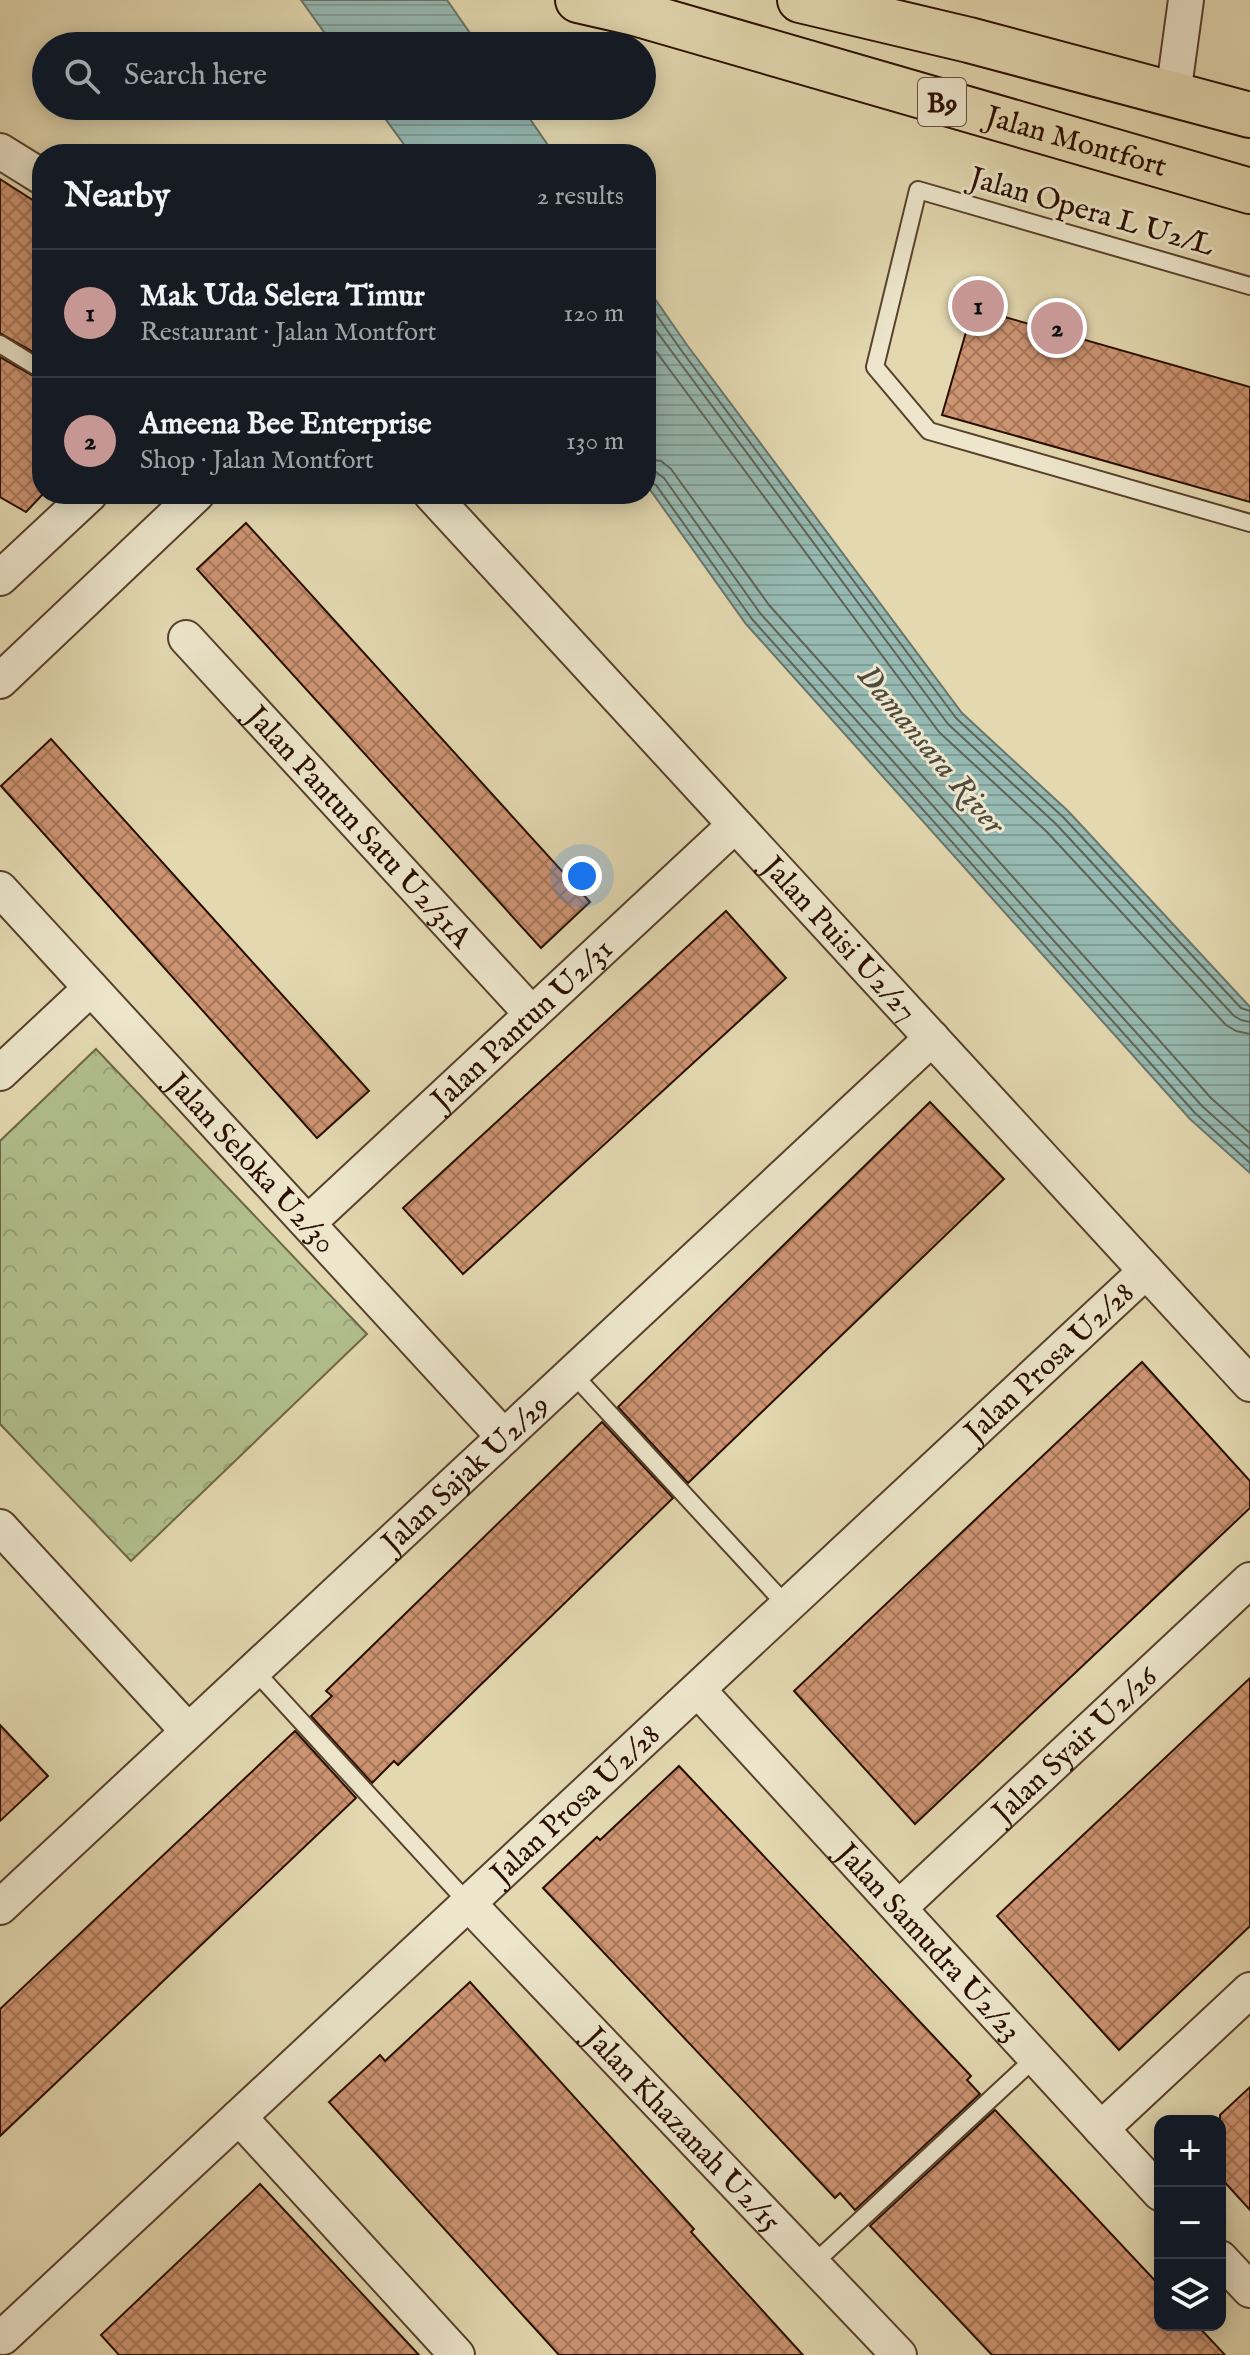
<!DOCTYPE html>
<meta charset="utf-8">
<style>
:root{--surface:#171b24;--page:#20242c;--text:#f1f3f6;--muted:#9ea1a6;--line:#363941;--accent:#c59692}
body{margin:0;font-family:"IM FELL English",serif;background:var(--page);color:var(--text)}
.controls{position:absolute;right:24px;bottom:24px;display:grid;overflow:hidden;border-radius:16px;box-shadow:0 4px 20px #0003}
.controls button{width:72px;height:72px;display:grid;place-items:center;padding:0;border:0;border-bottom:2px solid var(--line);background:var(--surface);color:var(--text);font:40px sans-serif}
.you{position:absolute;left:582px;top:876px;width:28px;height:28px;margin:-20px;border:6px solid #fff;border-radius:50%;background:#1a73e8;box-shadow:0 0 0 12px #1a73e833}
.badge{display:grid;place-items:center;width:52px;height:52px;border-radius:50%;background:var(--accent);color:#111;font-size:26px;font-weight:700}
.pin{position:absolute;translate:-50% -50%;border:4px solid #fff;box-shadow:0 2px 8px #0006}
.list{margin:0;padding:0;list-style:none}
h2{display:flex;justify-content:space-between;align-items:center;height:104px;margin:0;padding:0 32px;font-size:34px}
h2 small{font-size:26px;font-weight:400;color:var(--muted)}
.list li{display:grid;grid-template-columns:52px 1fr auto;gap:24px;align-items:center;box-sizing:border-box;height:128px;padding:0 32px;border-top:2px solid var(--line)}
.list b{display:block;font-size:30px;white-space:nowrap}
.list p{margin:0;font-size:26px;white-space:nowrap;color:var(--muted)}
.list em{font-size:26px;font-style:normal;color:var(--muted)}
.icon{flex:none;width:44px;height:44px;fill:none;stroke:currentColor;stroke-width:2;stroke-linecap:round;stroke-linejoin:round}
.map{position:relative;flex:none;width:1250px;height:2355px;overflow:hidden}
.search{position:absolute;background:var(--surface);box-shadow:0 4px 20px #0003;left:32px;top:32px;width:624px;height:88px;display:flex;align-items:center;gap:20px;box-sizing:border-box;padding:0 28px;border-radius:44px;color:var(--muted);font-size:30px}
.panel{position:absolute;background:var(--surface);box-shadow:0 4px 20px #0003;left:32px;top:144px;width:624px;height:360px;border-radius:32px}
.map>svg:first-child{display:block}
</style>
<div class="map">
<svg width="1250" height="2355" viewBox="0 0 1250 2355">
<defs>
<pattern id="park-crowns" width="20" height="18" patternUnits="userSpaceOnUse" patternTransform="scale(2)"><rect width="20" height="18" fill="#b1bf8d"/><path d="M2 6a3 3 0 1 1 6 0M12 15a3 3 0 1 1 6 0" fill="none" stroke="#98a378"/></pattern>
<pattern id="water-rules" width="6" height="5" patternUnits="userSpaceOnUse" patternTransform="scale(2)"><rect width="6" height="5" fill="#96b9b1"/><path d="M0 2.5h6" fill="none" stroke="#819e96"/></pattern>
<pattern id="building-cross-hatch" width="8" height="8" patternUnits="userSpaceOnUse" patternTransform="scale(2)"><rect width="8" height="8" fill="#cd9472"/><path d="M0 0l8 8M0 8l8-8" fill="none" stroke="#a7775b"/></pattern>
</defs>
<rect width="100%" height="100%" fill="#e3d8b0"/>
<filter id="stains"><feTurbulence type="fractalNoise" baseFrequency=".0025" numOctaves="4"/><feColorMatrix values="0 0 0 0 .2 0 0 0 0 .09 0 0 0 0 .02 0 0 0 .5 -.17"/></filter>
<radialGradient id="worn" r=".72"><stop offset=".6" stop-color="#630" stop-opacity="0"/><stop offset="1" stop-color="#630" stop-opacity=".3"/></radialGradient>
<polygon fill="url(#park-crowns)" stroke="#6e6646" stroke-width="2" points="96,1049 367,1334 131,1561 0,1424 0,1141"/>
<g fill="url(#water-rules)" stroke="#6b756a" stroke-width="2">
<polygon points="301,0 447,0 479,46 334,46"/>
<polygon points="376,106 521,106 554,154 411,154"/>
<polygon points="646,286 687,345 962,713 1068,811 1250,1007 1250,1173 1190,1119 746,624 646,484"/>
</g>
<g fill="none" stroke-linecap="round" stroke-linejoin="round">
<g stroke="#606458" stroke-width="2">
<polyline points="646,300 681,350 956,718 1063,817 1241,1008 1250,1011"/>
<polyline points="646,317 948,724 1056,824 1234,1016 1241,1020 1250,1022"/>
<polyline points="646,338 939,732 1047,832 1226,1025 1236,1031 1250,1034"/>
<polyline points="646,459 661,461 671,469 769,605 1211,1098 1250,1133"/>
<polyline points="646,471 656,472 664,478 760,613 1202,1106 1250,1149"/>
<polyline points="646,481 656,485 752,619 1195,1113 1250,1163"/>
</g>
</g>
<g fill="url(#building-cross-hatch)" stroke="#2a0e00" stroke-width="2">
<polygon points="0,179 42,206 42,357 0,333"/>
<polygon points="973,308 1250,387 1250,502 942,415"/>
<polygon points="0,357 42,381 42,495 26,512 0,497"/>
<polygon points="246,523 590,902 541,948 197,569"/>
<polygon points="51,739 369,1091 317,1138 1,786"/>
<polygon points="726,911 786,978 463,1274 403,1208"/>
<polygon points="930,1102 1004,1179 688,1483 618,1407"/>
<polygon points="1142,1362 1250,1481 1250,1508 915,1824 794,1691"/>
<polygon points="602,1422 673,1498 398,1765 394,1761 372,1783 311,1716 332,1696 326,1691"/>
<polygon points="1250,1678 1250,1926 1119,2050 997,1916"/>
<polygon points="0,1725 48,1776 0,1821"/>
<polygon points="295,1731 356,1798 0,2136 0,2009"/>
<polygon points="679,1766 971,2076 967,2080 980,2094 855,2210 840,2193 835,2198 543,1888 597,1837 600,1840"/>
<polygon points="470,1982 694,2229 691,2232 803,2355 559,2355 329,2102 380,2055 385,2061"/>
<polygon points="1250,2087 1250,2210 1220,2177 1220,2115"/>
<polygon points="995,2110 1160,2286 1160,2325 1197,2325 1225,2355 992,2355 870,2226"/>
<polygon points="260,2184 419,2355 119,2355 101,2335"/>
</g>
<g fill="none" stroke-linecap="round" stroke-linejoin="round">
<g stroke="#58402c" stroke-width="20">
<g id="lane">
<polyline points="1250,286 918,190 875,367 929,431 1250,523"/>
<polyline points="0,344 42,370"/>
<polyline points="572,1373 787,1606"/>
<polyline points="254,1670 468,1903"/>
<polyline points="813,2264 1036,2057"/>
</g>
</g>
<g stroke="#58402c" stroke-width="38">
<g id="street">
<polyline points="1173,95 1186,0"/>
<polyline points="0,151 42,177"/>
<path id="s1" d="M431 494 1250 1384"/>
<polyline points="0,578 90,494"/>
<path id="s2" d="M186 638 532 1014"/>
<polyline points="0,681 197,494"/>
<path id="s3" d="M0 889 504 1437"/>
<polyline points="0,1073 91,988"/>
<path id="s4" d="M308 1223 735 825"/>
<polyline points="0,1527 188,1731"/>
<path id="s5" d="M698 1690 1160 2193"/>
<path id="s6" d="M468 1903 899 2355"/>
<path id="s7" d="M0 1907 932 1038"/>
<path id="s8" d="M899 1908 1250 1580"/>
<polyline points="239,2117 457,2355"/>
<polyline points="1101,2129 1250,1990"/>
<polyline points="1220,2258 1250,2290"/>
<path id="s9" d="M3 2337 1146 1271"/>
</g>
</g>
<g stroke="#2a0e00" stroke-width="48">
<g id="primary">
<path id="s10" d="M578 0 635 13 1250 191"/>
<polyline points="800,0 969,40 1250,115"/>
</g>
</g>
<use href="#lane" stroke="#ede6cc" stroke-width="16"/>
<use href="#street" stroke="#ede6cc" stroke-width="34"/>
<use href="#primary" stroke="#e3d8b0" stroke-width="44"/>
</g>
<g text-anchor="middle" stroke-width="6" stroke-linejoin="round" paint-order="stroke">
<rect fill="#ede6cc" stroke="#644f3d" stroke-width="2" x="918" y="78" width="48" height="48" rx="6"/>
<g font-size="28" font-weight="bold" fill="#2a0e00">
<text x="942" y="112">B9</text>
</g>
<g font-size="30" fill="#2a0e00" stroke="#ede6cc">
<text dy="10" stroke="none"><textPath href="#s10" startOffset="518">Jalan Montfort</textPath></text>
<text transform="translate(1092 211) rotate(16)" y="10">Jalan Opera L U2/L</text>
<text dy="10" stroke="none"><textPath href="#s2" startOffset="256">Jalan Pantun Satu U2/31A</textPath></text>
<text dy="10" stroke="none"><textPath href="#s1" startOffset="604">Jalan Puisi U2/27</textPath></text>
<text dy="10" stroke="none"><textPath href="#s4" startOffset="292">Jalan Pantun U2/31</textPath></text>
<text dy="10" stroke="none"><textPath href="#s3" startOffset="372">Jalan Seloka U2/30</textPath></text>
<text dy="10" stroke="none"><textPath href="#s9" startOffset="1430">Jalan Prosa U2/28</textPath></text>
<text dy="10" stroke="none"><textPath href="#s7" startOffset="636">Jalan Sajak U2/29</textPath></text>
<text dy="10" stroke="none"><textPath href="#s8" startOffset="240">Jalan Syair U2/26</textPath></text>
<text dy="10" stroke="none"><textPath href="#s9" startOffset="782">Jalan Prosa U2/28</textPath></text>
<text dy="10" stroke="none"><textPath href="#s5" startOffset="342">Jalan Samudra U2/23</textPath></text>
<text dy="10" stroke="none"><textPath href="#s6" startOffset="312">Jalan Khazanah U2/15</textPath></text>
</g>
<g font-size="32" font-style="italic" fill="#504a3e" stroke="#ede6cc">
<text transform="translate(932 749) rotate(50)" y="11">Damansara River</text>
</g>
</g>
<rect width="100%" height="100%" filter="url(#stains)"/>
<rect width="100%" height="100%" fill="url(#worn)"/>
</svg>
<div class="controls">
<button>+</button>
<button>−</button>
<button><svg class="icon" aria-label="layers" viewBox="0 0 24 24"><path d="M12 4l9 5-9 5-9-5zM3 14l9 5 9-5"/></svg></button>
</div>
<div class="you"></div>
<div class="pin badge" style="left:978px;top:306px">1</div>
<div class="pin badge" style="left:1057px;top:328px">2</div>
<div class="search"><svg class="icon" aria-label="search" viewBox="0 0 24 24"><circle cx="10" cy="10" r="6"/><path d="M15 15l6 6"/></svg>Search here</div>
<section class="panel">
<h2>Nearby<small>2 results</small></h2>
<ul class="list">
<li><span class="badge">1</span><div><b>Mak Uda Selera Timur</b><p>Restaurant · Jalan Montfort</p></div><em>120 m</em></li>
<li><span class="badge">2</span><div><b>Ameena Bee Enterprise</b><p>Shop · Jalan Montfort</p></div><em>130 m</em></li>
</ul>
</section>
</div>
